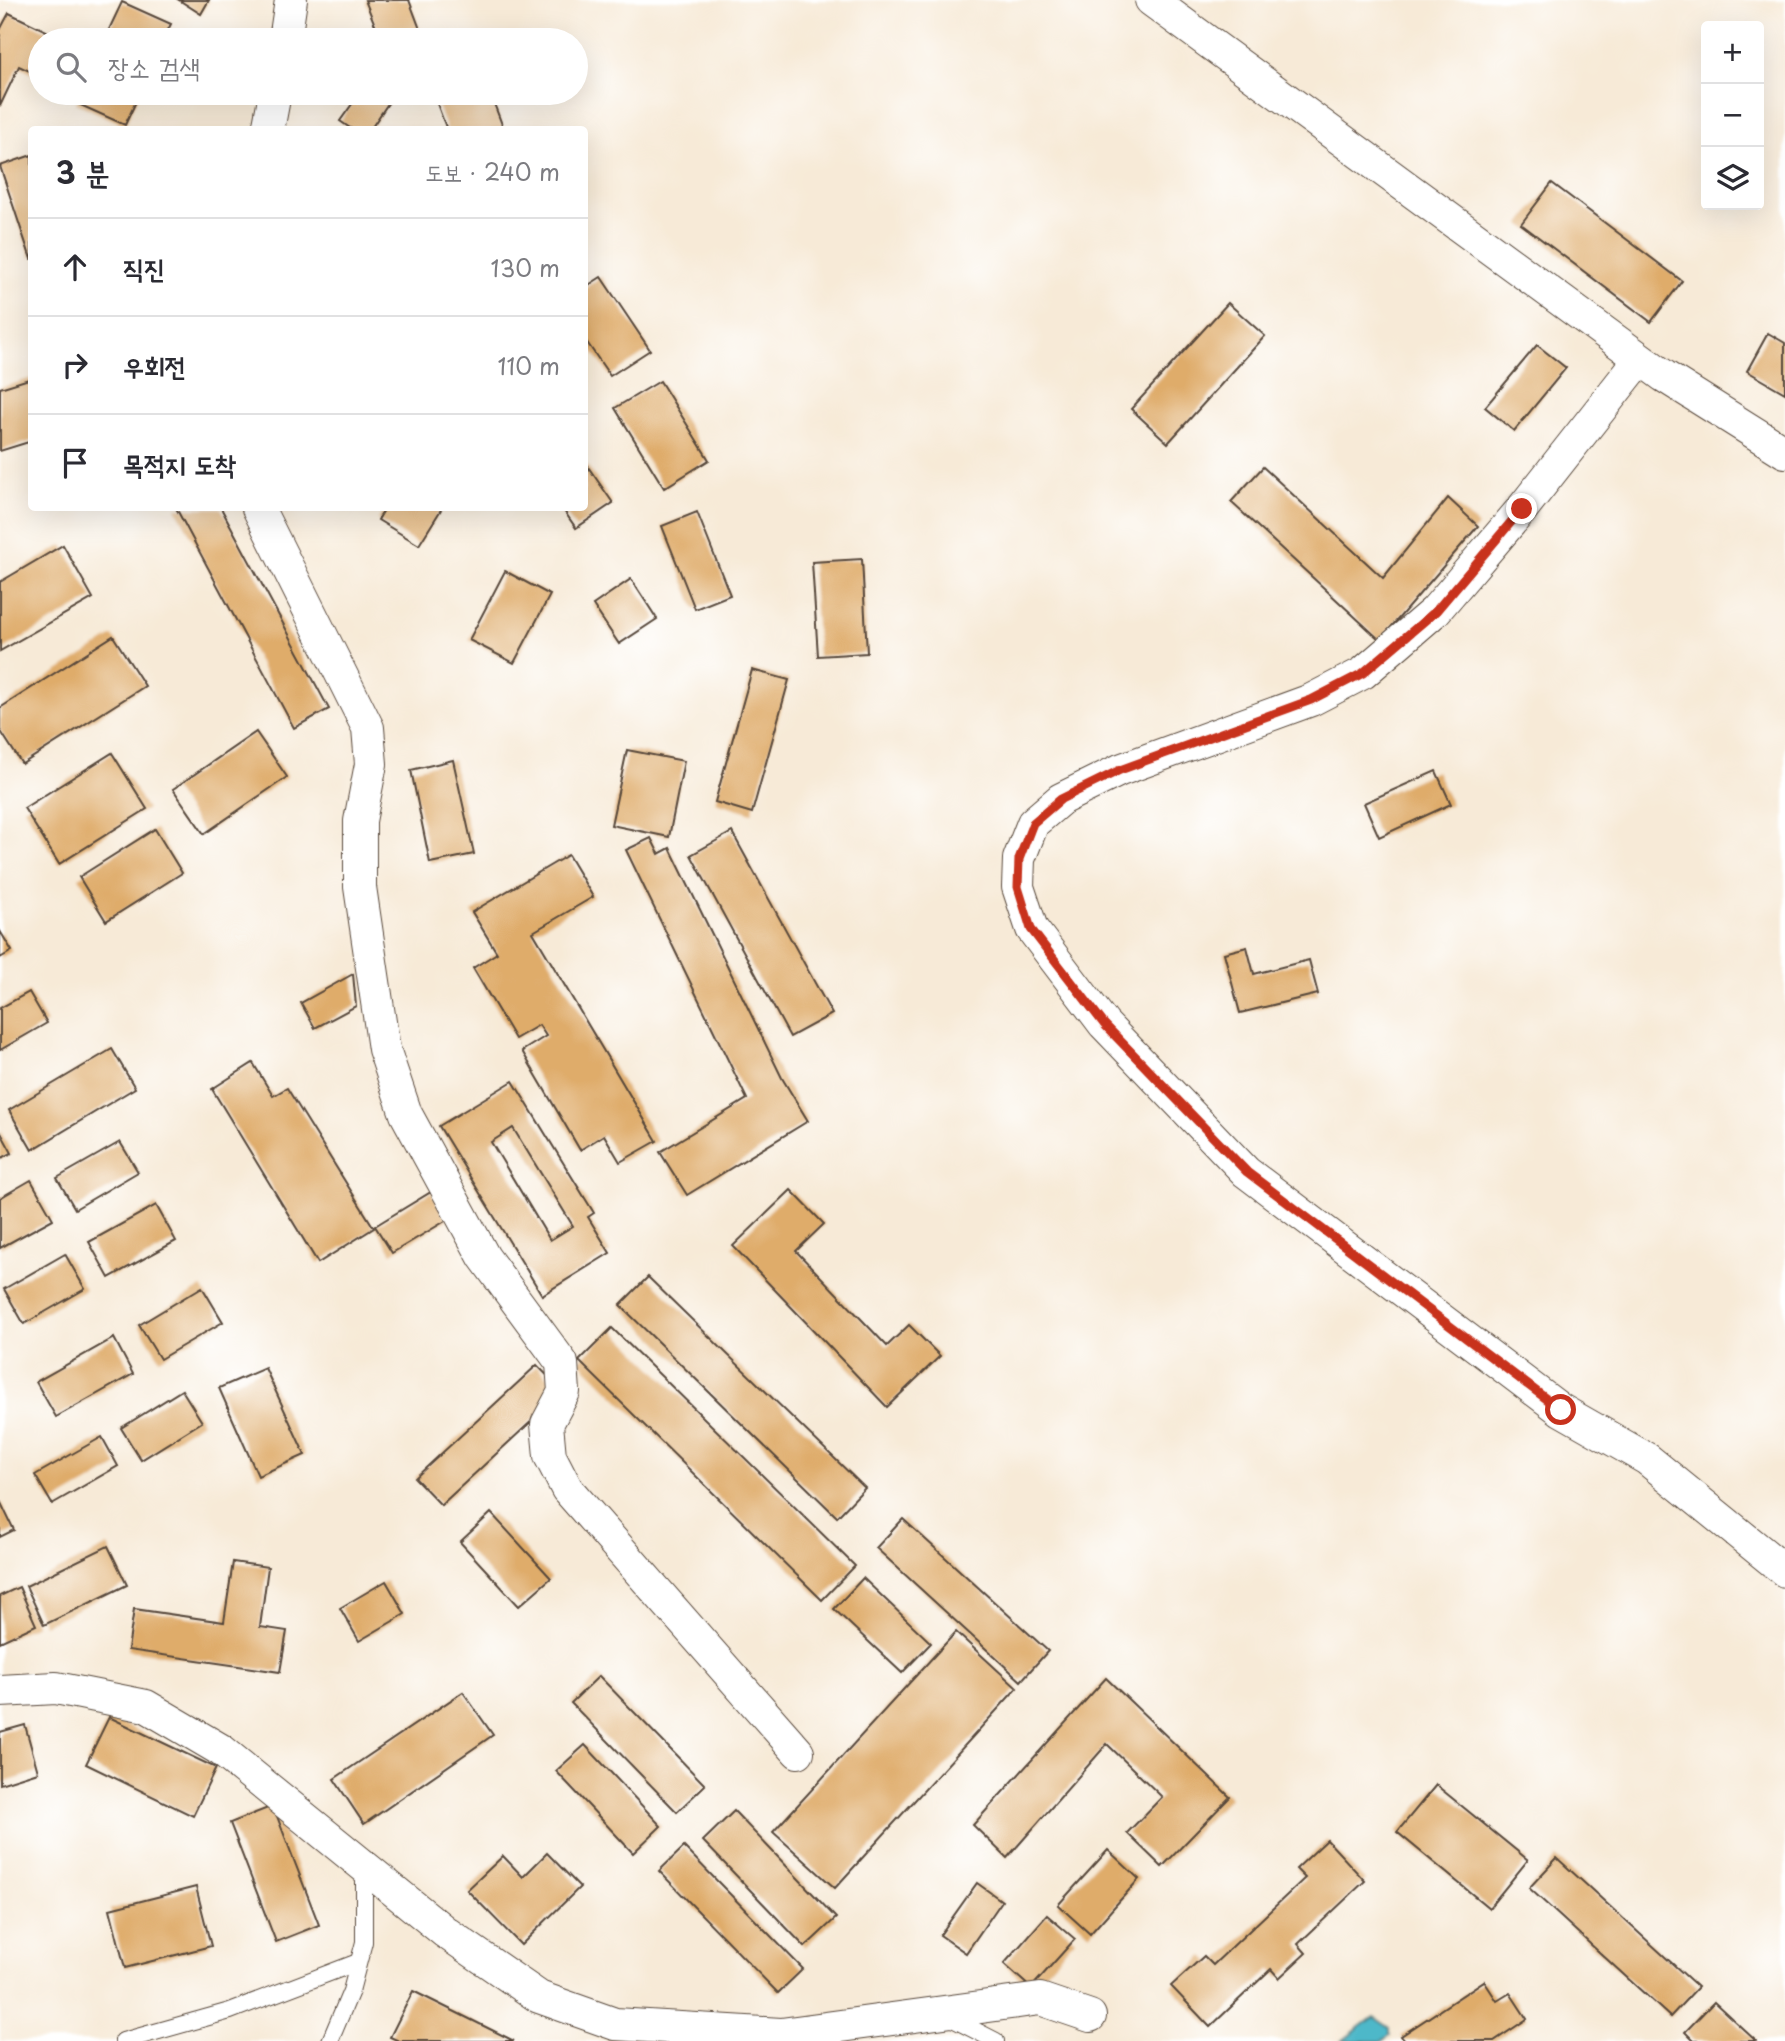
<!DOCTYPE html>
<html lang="ko">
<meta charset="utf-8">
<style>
:root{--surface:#fff;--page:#f7f7f7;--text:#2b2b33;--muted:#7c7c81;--line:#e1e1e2}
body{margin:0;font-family:"Playpen Sans","Poor Story",sans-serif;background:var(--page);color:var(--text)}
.controls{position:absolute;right:21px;top:21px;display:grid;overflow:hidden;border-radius:7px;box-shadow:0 7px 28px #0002}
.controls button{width:63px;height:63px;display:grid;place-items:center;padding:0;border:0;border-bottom:2px solid var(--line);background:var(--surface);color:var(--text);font:35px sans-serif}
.stop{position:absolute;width:21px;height:21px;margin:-16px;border:5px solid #c8321e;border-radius:50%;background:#fff}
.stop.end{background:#c8321e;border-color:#fff;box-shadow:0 2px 7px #0008}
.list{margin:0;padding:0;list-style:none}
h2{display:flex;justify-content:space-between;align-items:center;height:91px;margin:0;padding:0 28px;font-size:30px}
h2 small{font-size:23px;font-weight:400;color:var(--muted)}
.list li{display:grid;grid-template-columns:46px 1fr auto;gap:21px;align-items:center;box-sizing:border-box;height:98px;padding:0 28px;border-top:2px solid var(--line)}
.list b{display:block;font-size:26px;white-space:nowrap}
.list em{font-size:23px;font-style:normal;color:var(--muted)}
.icon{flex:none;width:38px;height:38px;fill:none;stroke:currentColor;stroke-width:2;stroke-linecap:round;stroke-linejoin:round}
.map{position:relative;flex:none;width:1785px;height:2041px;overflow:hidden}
.search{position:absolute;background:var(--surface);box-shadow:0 7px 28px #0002;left:28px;top:28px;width:560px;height:77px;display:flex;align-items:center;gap:18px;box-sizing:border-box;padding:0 24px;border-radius:38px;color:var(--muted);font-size:26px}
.panel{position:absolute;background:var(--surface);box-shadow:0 7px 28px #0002;left:28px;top:126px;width:560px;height:385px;border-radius:7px}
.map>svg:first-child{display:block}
</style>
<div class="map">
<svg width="1785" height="2041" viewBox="0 0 1785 2041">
<rect width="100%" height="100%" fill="#fff"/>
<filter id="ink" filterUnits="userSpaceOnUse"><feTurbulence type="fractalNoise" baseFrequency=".0143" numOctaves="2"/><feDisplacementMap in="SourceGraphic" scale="14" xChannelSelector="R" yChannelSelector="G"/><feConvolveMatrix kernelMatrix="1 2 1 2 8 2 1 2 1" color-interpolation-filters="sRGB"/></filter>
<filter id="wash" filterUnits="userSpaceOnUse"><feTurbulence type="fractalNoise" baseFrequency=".00686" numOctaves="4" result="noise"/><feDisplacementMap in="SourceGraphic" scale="28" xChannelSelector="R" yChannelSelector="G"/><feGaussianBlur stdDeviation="1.57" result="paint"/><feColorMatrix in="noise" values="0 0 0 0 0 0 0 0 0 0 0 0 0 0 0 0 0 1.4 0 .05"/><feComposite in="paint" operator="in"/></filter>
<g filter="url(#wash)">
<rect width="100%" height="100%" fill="#f7ead7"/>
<polygon fill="#4db8c9" stroke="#447174" stroke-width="2" points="1374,2017 1390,2028 1390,2035 1382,2041 1342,2041"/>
<g id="blocks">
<g fill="#dfac6b" fill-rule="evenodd">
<polygon points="179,0 209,0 201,14"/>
<polygon points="365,0 409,0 424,40 381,40"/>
<polygon points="122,2 171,24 163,40 104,40"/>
<polygon points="9,13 65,40 40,40 40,76 19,66 0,106 0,30"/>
<polygon points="81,93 140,93 125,125 76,103"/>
<polygon points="360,93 395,93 370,130 353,130 340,121"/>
<polygon points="433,93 490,93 504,130 447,130"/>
<polygon points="32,155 32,259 31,259 0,166"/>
<polygon points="1552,183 1682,281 1651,322 1521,224"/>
<polygon points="601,277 650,350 610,376 584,338 584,288"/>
<polygon points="1228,303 1265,336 1168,443 1131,409"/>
<polygon points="1768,333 1785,343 1785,393 1747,371"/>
<polygon points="1537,345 1566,368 1514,431 1485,407"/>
<polygon points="32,378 32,441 0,451 0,388"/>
<polygon points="660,381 709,460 664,488 615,408"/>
<polygon points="584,461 613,503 576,528 562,508 584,508"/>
<polygon points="1263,467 1383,578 1448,498 1478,526 1380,640 1231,502"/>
<polygon points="176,508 221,508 329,709 294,728"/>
<polygon points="385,508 442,508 419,545 378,520"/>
<polygon points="697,512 730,595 695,609 662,526"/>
<polygon points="63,545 93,598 0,651 0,582"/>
<polygon points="862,559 867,653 818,656 812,562"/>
<polygon points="505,571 550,595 514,663 469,640"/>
<polygon points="631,579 657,619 619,644 593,605"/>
<polygon points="113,636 145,686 22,764 0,730 0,708"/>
<polygon points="752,670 789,680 752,813 715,802"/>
<polygon points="256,732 287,777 204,834 173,789"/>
<polygon points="627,750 684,761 669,837 611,825"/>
<polygon points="112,753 147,809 59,864 24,808"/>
<polygon points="453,760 474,854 430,863 411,770"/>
<polygon points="1436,771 1451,804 1379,837 1364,803"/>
<polygon points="155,829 182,873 106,921 79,877"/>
<polygon points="732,832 832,1014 790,1037 691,855"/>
<polygon points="651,838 659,854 670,848 782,1078 808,1121 687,1195 660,1152 747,1099 626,850"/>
<polygon points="568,855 593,897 533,932 657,1141 620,1162 604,1135 580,1150 522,1051 546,1036 539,1025 515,1039 473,968 497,953 472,912"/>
<polygon points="0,931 12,951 0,958"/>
<polygon points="1247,947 1254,974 1309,960 1318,994 1240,1013 1224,953"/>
<polygon points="353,974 356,1006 315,1028 301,1003"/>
<polygon points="29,992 47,1023 0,1050 0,1008"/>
<polygon points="112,1049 135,1088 32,1150 9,1110"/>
<polygon points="253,1063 273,1096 287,1088 374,1228 318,1263 212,1089"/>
<path d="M513 1081 594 1213 588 1217 610 1253 542 1295 439 1126ZM513 1128 573 1226 550 1240 491 1142Z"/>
<polygon points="0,1131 12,1153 0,1159"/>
<polygon points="120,1142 138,1172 75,1209 57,1178"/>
<polygon points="31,1180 53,1219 0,1248 0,1198"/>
<polygon points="791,1190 824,1224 796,1251 887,1346 909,1325 940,1356 887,1407 733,1246"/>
<polygon points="431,1192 447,1220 392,1253 375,1226"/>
<polygon points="156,1205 176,1241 109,1278 89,1242"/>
<polygon points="65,1254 85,1289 24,1324 4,1289"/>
<polygon points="648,1277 865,1488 837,1517 620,1305"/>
<polygon points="202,1287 223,1322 160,1359 139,1325"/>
<polygon points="612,1328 855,1566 822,1600 579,1361"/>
<polygon points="114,1338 133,1374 56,1417 36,1382"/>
<polygon points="537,1365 563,1392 441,1505 415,1478"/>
<polygon points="265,1368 305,1455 258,1476 219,1388"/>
<polygon points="182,1390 202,1422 141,1460 121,1428"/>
<polygon points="102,1437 118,1466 52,1504 35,1475"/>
<polygon points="0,1501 14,1530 0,1537"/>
<polygon points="491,1513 551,1578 519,1606 460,1542"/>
<polygon points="903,1519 1048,1651 1021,1681 876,1548"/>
<polygon points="108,1546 127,1585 44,1625 26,1586"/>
<polygon points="233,1562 268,1567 260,1627 287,1631 280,1672 128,1650 134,1609 224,1622"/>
<polygon points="863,1578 931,1643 902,1673 834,1609"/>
<polygon points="386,1581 405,1614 359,1641 340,1608"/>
<polygon points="19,1587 36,1625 0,1642 0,1596"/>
<polygon points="956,1632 1017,1688 835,1888 773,1832"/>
<polygon points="599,1676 705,1785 677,1812 571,1703"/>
<polygon points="1106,1678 1230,1797 1162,1867 1127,1833 1162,1797 1107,1744 1007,1858 973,1825"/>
<polygon points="463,1692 493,1735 364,1824 334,1779"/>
<polygon points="109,1717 216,1768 193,1816 86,1764"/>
<polygon points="25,1725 38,1772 0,1784 0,1732"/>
<polygon points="585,1745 661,1826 633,1853 556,1771"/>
<polygon points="1436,1785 1528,1860 1489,1908 1397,1832"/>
<polygon points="273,1806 319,1925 276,1942 230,1823"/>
<polygon points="734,1811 836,1918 805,1947 703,1841"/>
<polygon points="1327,1840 1365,1881 1298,1944 1306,1953 1279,1978 1271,1969 1210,2027 1171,1986 1204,1956 1213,1965 1305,1878 1296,1869"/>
<polygon points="684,1847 803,1969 778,1993 659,1871"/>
<polygon points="1108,1850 1139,1879 1090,1934 1058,1905"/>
<polygon points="547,1853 580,1887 521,1945 467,1890 503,1856 523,1877"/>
<polygon points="1557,1858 1698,1987 1670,2017 1529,1888"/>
<polygon points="977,1883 1002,1901 966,1953 940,1935"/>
<polygon points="196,1887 211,1946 125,1968 110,1909"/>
<polygon points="1047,1915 1075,1939 1031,1988 1004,1964"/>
<polygon points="1484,1981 1497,2001 1510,1993 1527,2019 1494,2041 1405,2041 1401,2036"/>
<polygon points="413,1991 514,2041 399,2041 390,2037"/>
<polygon points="1714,2002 1756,2041 1694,2041 1685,2032"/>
</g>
</g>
</g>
<g filter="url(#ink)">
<use href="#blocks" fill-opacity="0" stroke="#57473a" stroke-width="2"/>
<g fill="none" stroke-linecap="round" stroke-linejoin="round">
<g stroke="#57473a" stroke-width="18">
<g id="lane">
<polyline points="947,2016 996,2041"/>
<polyline points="123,2041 230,2011 358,1962"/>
<polyline points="330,2041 351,1991 364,1942 364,1866"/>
</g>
</g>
<g stroke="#57473a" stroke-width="34">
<g id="street">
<polyline points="1151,0 1664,376 1785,452"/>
<polyline points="285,40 291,0"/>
<polyline points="268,130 275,93"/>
<polyline points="1640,359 1522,509 1435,611 1363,673 1311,700 1120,770 1061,799 1033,823 1019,859 1018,887 1032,929 1104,1024 1246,1172 1561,1410 1647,1459 1785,1571"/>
<polyline points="258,508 368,728 371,764 360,821 360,887 384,1049 406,1114 484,1257 562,1363 564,1392 547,1424 550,1456 567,1489 798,1752"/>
<polyline points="0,1691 56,1688 146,1706 221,1750 445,1932 539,1997 615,2024 781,2034 1040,1999 1090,2016"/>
</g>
</g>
<use href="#lane" stroke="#fff" stroke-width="16"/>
<use href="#street" stroke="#fff" stroke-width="32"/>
</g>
</g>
<g fill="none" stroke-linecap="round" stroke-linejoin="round" filter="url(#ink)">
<polyline stroke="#c8321e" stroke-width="9" points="1522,509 1436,611 1363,673 1311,700 1120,770 1061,799 1033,823 1019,859 1018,887 1031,929 1104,1024 1247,1172 1561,1410"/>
</g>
</svg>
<div class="controls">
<button>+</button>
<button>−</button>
<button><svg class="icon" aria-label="layers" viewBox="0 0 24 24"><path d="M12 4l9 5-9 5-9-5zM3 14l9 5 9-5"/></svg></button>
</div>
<div class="stop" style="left:1561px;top:1410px"></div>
<div class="stop end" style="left:1522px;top:509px"></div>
<div class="search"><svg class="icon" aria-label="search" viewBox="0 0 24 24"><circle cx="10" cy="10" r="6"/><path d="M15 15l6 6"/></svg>장소 검색</div>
<section class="panel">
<h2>3 분<small>도보 · 240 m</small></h2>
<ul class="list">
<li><svg class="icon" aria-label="ahead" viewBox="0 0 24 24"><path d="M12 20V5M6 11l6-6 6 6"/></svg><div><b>직진</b></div><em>130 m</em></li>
<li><svg class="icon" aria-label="right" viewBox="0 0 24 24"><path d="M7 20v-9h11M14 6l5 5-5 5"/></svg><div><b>우회전</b></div><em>110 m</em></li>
<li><svg class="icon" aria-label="arrive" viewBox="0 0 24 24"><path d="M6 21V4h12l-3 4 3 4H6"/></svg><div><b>목적지 도착</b></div></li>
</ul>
</section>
</div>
